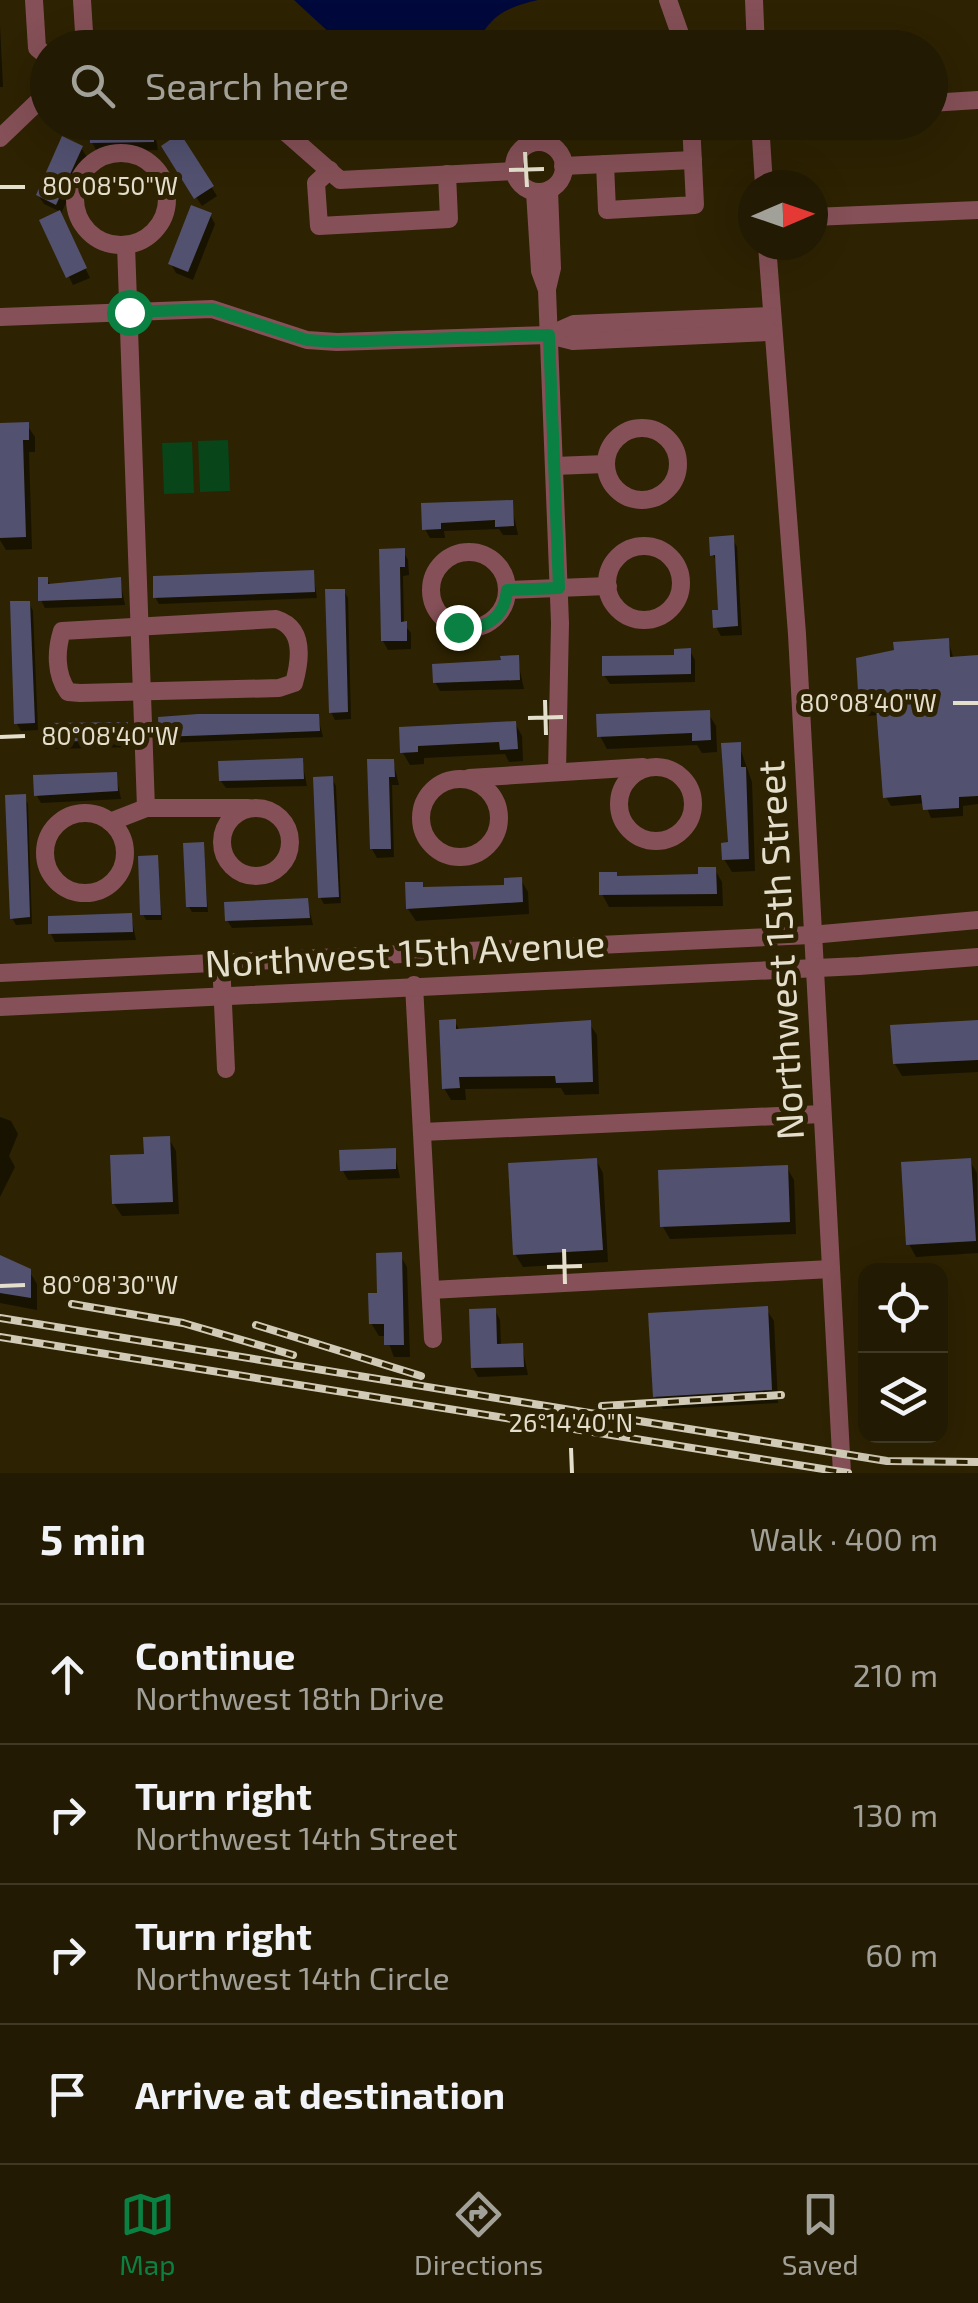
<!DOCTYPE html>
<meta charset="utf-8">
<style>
:root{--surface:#221a02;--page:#2e2711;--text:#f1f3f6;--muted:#a2a199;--line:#3f3824;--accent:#0b8043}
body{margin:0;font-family:"Exo 2",sans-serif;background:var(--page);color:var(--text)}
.controls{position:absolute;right:30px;bottom:30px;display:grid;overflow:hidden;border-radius:20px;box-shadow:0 10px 40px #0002}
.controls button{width:90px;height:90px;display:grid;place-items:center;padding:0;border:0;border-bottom:2px solid var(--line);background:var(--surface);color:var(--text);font:50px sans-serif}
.compass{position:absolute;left:738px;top:170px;width:90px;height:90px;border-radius:50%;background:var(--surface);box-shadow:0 10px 40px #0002;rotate:88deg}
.stop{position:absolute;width:30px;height:30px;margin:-22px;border:8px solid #0b8043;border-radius:50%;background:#fff}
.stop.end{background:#0b8043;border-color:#fff;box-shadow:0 2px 10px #0008}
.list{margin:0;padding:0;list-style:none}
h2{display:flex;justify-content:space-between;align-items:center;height:130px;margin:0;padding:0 40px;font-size:42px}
h2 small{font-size:32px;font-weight:400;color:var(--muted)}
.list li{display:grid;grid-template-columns:65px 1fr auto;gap:30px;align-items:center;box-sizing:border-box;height:140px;padding:0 40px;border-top:2px solid var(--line)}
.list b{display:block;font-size:38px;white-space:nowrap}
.list p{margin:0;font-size:32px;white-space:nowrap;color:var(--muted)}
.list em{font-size:32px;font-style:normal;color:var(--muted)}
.icon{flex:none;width:55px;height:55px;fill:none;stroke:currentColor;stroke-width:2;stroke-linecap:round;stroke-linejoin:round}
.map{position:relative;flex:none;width:978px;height:1473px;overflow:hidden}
.search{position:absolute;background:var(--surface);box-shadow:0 10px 40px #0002;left:30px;right:30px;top:30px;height:110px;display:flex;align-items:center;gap:25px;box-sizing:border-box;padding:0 35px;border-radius:55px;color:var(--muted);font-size:38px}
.sheet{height:690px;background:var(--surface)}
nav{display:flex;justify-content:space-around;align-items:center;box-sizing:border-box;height:140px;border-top:2px solid var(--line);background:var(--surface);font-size:28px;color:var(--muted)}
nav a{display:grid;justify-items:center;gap:5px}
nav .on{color:var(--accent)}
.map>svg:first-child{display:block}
</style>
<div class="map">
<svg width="978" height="1473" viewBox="0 0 978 1473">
<rect width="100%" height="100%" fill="#2d2202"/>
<g fill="#084519">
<polygon points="228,440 230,491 200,492 198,441"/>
<polygon points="192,442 194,493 164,494 162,443"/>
</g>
<path fill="#00093c" d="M294 0H538C507 7 488 16 476 47L346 48Z"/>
<g fill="#0007">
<polygon points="0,25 3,87 0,87"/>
<polygon points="153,122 158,150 97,152 92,142"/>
<polygon points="180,137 217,196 202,206 164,147"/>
<polygon points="81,148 87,157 60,216 90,278 73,285 42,221 61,212 44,204 38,195"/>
<polygon points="210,215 215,224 193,280 176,273 171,264"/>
<polygon points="27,425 35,437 35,452 29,452 32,549 6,550 0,540 0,426"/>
<polygon points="511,502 518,535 503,535 499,529 444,531 445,538 430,538 425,529 424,506"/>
<polygon points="732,538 737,547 742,635 721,636 716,627 721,612 718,565 713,555"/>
<polygon points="403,551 408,560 409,575 403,576 404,624 411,633 411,649 388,650 383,641"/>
<polygon points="313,573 317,598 159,604 155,597"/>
<polygon points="47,580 51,586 120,580 125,605 45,608 41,600"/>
<polygon points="344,591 348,598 351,719 335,720 331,712"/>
<polygon points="29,603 33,611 38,730 21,731 17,724"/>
<polygon points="948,640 954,660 978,658 978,804 963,806 963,816 931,818 925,803 891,806 886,797 879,715 867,716 861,707"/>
<polygon points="690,651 695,660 695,682 610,684 604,675"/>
<polygon points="517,657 524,689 440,691 435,682"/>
<polygon points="708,713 716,726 717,752 702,753 697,745 607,749 600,736"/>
<polygon points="318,717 323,737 165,743 161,736"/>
<polygon points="515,723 522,736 523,761 509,762 505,754 424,758 424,764 410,765 403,753 401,729"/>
<polygon points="126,725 131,747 51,749 47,741"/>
<polygon points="739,745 752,782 755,871 732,872 724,859 731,845"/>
<polygon points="302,761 307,786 226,788 221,781"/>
<polygon points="393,761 399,785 392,785 394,857 377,858 372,849 370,762"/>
<polygon points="116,775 121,799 41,803 37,796"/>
<polygon points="332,779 336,786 341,903 324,904 320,897"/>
<polygon points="24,797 28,804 32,924 16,925 12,918"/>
<polygon points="203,844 208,912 192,912 189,907"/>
<polygon points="157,857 162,920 146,920 143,914"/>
<polygon points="715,870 722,882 723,906 609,907 602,894 618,879 701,876"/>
<polygon points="521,880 528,892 529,914 416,921 408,909 422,884 425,890 507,888"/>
<polygon points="307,900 313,925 232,928 227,920"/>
<polygon points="131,916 136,940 55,942 51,934"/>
<polygon points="455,1022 460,1031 589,1023 597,1035 599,1094 565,1095 561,1088 465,1089 466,1100 451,1100 444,1088"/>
<polygon points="978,1022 978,1072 902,1076 895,1064"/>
<polygon points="0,1117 11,1121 18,1134 9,1156 15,1167 0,1197"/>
<polygon points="169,1139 176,1151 179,1214 122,1216 114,1204 147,1156"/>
<polygon points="394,1150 400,1178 348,1180 343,1171"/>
<polygon points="596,1160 603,1173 608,1262 523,1267 515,1254"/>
<polygon points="969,1160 977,1173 978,1253 916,1257 909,1244"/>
<polygon points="787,1168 794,1180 796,1234 670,1239 663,1227"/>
<polygon points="400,1255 407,1267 410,1357 394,1357 386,1336 379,1336 371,1323"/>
<polygon points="0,1258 29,1271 37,1284 37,1310 0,1303"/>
<polygon points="766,1309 774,1321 778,1403 663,1409 655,1396"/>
<polygon points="495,1310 500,1320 501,1346 522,1346 528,1375 478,1377 473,1368"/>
</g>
<g fill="#525170">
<polygon points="89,122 154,122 154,142 90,143"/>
<polygon points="180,133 214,186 194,199 161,146"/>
<polygon points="62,136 83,146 56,205 36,195"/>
<polygon points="191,205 212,213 188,272 168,264"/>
<polygon points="60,210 87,268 66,278 39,220"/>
<polygon points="29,422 29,440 23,440 26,537 0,538 0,423"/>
<polygon points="513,500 514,526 495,527 495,520 441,523 441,529 422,530 421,503"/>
<polygon points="734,535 738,626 713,628 712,610 718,610 715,555 710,556 709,537"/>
<polygon points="405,548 405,567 400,567 401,622 407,621 407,641 381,641 379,549"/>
<polygon points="314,570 315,592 153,598 153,576"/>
<polygon points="38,577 48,577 48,584 121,577 122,598 38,601"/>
<polygon points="325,589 345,589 348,712 329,713"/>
<polygon points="10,601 30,601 35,723 14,724"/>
<polygon points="949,638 950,657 978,655 978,796 959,797 959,808 923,810 921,795 883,798 876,707 859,708 856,658 894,650 893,642"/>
<polygon points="691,648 691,674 602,676 602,656 674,655 674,649"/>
<polygon points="519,655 520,680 433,683 432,664 501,660 500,656"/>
<polygon points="710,710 711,740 692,741 692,733 597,737 596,714"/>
<polygon points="198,714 319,714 320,731 159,737 158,717"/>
<polygon points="516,721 518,749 500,750 499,742 418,746 418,752 400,753 399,727"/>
<polygon points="128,722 128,740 44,742 43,723"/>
<polygon points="741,742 741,767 746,767 749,859 722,860 721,843 728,842 721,743"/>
<polygon points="303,758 304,779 219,781 218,761"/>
<polygon points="367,759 394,759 395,777 389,777 391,849 370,849"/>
<polygon points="117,772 118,791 34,796 33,775"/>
<polygon points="333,776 339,897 318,898 313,777"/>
<polygon points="26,794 30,917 10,919 5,795"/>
<polygon points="204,842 207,907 186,907 183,843"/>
<polygon points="158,855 161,915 140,915 138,856"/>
<polygon points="698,867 716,867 717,894 599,895 599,872 617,872 617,876 698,874"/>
<polygon points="522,877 523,902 406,909 405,882 423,882 423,887 504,885 504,878"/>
<polygon points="308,898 310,918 225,921 224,902"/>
<polygon points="132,913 133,932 48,934 48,916"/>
<polygon points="456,1019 456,1029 591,1020 593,1082 556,1083 555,1076 459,1077 460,1088 442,1089 439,1020"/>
<polygon points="978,1020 978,1060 893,1064 890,1025"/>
<polygon points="170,1136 173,1202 112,1204 110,1155 144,1154 143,1137"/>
<polygon points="396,1148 396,1169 340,1171 339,1150"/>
<polygon points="597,1158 603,1250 513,1255 508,1163"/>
<polygon points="971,1158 976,1241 906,1245 901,1162"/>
<polygon points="788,1165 790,1222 660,1227 658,1170"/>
<polygon points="402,1252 404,1345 384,1345 384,1324 369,1324 368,1293 377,1293 376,1253"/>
<polygon points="0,1255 31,1269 31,1298 0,1293"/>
<polygon points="768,1306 772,1390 653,1397 648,1313"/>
<polygon points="496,1308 497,1344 523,1343 524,1367 471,1368 469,1309"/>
</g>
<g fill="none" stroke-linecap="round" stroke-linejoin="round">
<g stroke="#855057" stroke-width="18">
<polyline points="34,0 37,48 48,57"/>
<polyline points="82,0 85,48"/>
<polyline points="668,0 685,48"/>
<polyline points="754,0 756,48"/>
<polyline points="930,103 978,100"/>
<polyline points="274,122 340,180 514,171"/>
<polyline points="760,122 764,185"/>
<polyline points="0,138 48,92"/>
<circle cx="539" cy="167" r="25"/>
<circle cx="121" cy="199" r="46"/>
<polyline points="605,164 607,210 695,205 691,122"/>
<polyline points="563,166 693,160"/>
<polyline points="330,170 316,183 319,226 449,219 447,174"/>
<polyline points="535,192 540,271 547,290 560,623 557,772"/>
<polyline points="813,217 978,210"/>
<polyline points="126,245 146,808"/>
<polyline points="767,245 797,634 842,1473"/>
<polyline points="547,289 552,268 549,190"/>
<polyline points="0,317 212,309 307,340 337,342 549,335 573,341 770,332"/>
<polyline points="549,335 574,324 770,316"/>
<circle cx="642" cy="464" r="36"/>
<polyline points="554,466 606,464"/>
<circle cx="644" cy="583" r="37"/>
<circle cx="469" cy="590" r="38"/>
<polyline points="507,590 608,586"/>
<path d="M276 619C304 628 301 658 294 683L279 688 80 693 68 692C55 674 56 650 62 631Z"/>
<circle cx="656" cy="804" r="37"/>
<polyline points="469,778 643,767"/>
<circle cx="460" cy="818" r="39"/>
<circle cx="256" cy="842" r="34"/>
<circle cx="85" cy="853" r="40"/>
<polyline points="110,822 146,808 248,808"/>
<polyline points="221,961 226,1069"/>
<polyline points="0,973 811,935 978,920"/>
<polyline points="414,985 433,1339"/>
<polyline points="0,1007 859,966 978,957"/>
<polyline points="422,1132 822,1114"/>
<polyline points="431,1290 831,1269"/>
</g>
<g stroke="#d0cab6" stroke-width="8">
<g id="rail">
<polyline points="72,1304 183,1323 293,1355"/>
<polyline points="0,1318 887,1461 978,1462"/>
<polyline points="256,1325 421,1376"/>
<polyline points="0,1337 848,1473"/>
<polyline points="602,1406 781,1395"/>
</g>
</g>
<use href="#rail" stroke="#2d2202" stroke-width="4" stroke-dasharray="11" stroke-linecap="butt"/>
</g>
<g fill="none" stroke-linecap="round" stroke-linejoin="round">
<path stroke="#0b8043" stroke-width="12" d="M129 312 212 309 307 340 337 342 549 335 559 588 507 590C505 618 485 631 458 627"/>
</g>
<path fill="none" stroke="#e4decc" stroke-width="4" d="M525 152 527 187M509 170 544 169M0 187H25M545 700 546 735M953 703H978M528 718 563 717M0 737 25 736M564 1249 565 1284M547 1267 582 1266M0 1286 25 1285M571 1448 572 1473"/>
<g text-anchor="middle" stroke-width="10" stroke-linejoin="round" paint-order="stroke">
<g font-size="38" fill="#e4decc" stroke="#2d2202">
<text transform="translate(781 950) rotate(-93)" y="13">Northwest 15th Street</text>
<text transform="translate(405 954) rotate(-3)" y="13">Northwest 15th Avenue</text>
</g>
</g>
<g font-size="25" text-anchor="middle" fill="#e4decc" stroke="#2d2202" stroke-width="10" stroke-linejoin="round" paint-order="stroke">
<text x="110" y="195">80°08'50"W</text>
<text x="868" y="712">80°08'40"W</text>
<text x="110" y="745">80°08'40"W</text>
<text x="110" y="1294">80°08'30"W</text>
<text x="571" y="1432">26°14'40"N</text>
</g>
</svg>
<div class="controls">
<button><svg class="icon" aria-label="locate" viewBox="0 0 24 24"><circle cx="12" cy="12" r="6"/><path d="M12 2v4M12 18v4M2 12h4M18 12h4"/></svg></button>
<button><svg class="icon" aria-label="layers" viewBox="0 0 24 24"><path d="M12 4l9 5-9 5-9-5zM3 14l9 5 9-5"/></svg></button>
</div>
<svg class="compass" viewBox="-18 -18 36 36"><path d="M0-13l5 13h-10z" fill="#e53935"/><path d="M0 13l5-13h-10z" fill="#a2a199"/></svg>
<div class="stop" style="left:129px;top:312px"></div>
<div class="stop end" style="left:458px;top:627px"></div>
<div class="search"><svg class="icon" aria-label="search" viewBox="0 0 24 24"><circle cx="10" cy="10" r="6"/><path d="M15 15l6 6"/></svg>Search here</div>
</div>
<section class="sheet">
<h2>5 min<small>Walk · 400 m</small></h2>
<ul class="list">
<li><svg class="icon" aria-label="ahead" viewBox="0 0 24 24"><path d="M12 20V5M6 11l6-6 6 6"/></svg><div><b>Continue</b><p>Northwest 18th Drive</p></div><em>210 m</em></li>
<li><svg class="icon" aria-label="right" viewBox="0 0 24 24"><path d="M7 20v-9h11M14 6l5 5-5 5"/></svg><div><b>Turn right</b><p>Northwest 14th Street</p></div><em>130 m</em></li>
<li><svg class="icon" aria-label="right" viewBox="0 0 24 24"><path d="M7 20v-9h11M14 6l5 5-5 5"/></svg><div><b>Turn right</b><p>Northwest 14th Circle</p></div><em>60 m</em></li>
<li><svg class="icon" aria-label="arrive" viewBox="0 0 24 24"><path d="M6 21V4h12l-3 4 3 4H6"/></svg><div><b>Arrive at destination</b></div></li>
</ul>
</section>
<nav>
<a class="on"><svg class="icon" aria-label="map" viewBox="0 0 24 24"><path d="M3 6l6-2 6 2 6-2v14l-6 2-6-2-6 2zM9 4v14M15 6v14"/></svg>Map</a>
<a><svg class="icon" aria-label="directions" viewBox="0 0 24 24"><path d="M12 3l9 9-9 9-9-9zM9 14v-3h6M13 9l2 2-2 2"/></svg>Directions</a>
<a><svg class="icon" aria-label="saved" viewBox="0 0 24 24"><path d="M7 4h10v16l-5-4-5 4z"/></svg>Saved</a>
</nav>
